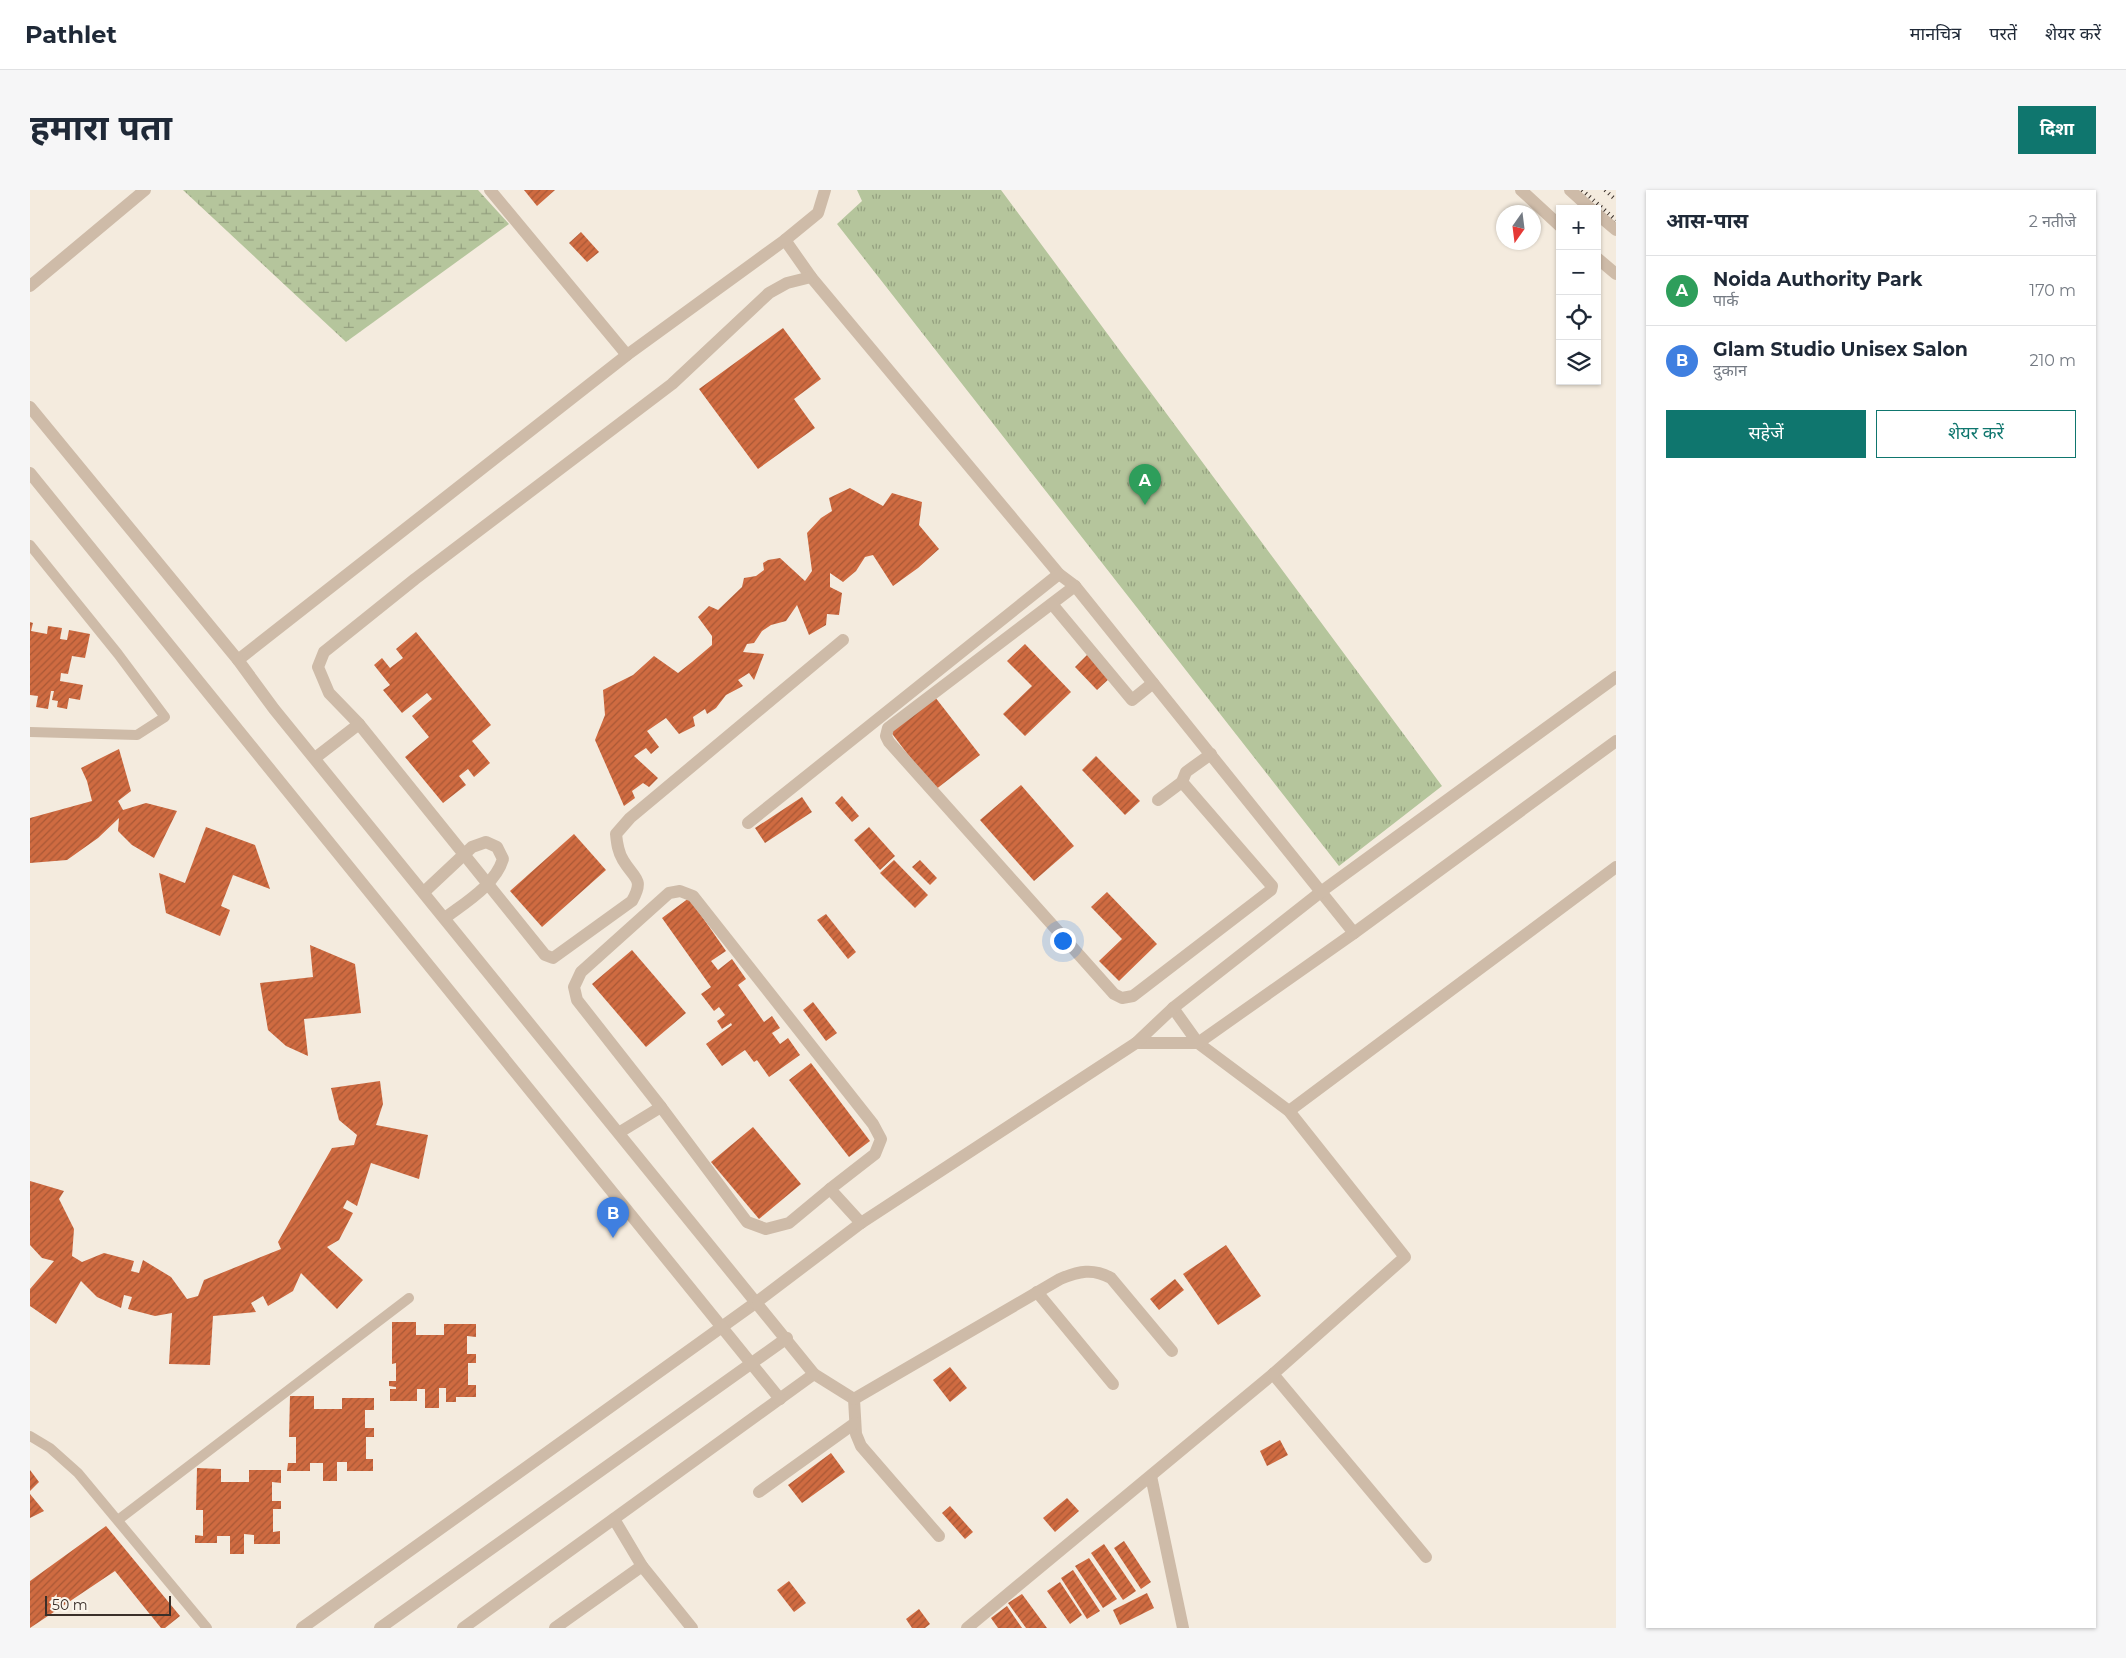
<!DOCTYPE html>
<html lang="hi">
<meta charset="utf-8">
<style>
:root{--surface:#fff;--page:#f6f6f7;--text:#1f2937;--muted:#747a83;--line:#e0e1e3;--accent:#0f766e}
body{margin:0;font-family:Montserrat,"Noto Sans Devanagari",sans-serif;background:var(--page);color:var(--text)}
.controls{position:absolute;right:15px;top:15px;display:grid;overflow:hidden;border-radius:0px;box-shadow:0 1px 4px #0004}
.controls button{width:45px;height:45px;display:grid;place-items:center;padding:0;border:0;border-bottom:1px solid var(--line);background:var(--surface);color:var(--text);font:25px sans-serif}
.compass{position:absolute;left:1466px;top:15px;width:45px;height:45px;border-radius:50%;background:var(--surface);box-shadow:0 1px 4px #0004;rotate:194deg}
.scale{position:absolute;left:15px;bottom:12px;width:126px;box-sizing:border-box;padding-left:5px;border:2px solid #3a2f29;border-top:0;font-size:14px;line-height:18px;white-space:nowrap;color:#3a2f29;-webkit-text-stroke:4px #fbf5eb;paint-order:stroke}
.you{position:absolute;left:1032px;top:750px;width:18px;height:18px;margin:-12px;border:4px solid #fff;border-radius:50%;background:#1a73e8;box-shadow:0 0 0 8px #1a73e833}
.badge{display:grid;place-items:center;width:32px;height:32px;border-radius:50%;background:var(--accent);color:#fff;font-size:16px;font-weight:700}
.pin{position:absolute;translate:-50% -41px;filter:drop-shadow(0 1px 2px #0008)}
.pin::after{content:'';position:absolute;top:26px;width:18px;height:15px;background:inherit;clip-path:polygon(0 0,100% 0,50% 100%)}
.list{margin:0;padding:0;list-style:none}
h2{display:flex;justify-content:space-between;align-items:center;height:65px;margin:0;padding:0 20px;font-size:21px}
h2 small{font-size:16px;font-weight:400;color:var(--muted)}
.list li{display:grid;grid-template-columns:32px 1fr auto;gap:15px;align-items:center;box-sizing:border-box;height:70px;padding:0 20px;border-top:1px solid var(--line)}
.list b{display:block;font-size:19px;white-space:nowrap}
.list p{margin:0;font-size:16px;white-space:nowrap;color:var(--muted)}
.list em{font-size:16px;font-style:normal;color:var(--muted)}
.actions{display:flex;gap:10px;padding:15px 20px}
.actions a{flex:1;padding:11px 0;border:1px solid var(--accent);border-radius:0px;text-align:center;font-size:18px;color:var(--accent)}
.actions .main{background:var(--accent);color:#fff}
.icon{flex:none;width:28px;height:28px;fill:none;stroke:currentColor;stroke-width:2;stroke-linecap:round;stroke-linejoin:round}
.map{position:relative;flex:none;width:1586px;height:1438px;overflow:hidden;border-radius:0px}
header{display:flex;align-items:center;gap:30px;box-sizing:border-box;height:70px;padding:0 25px;background:var(--surface);border-bottom:1px solid var(--line)}
header strong{font-size:24px}
nav{display:flex;gap:28px;margin-inline-start:auto;font-size:18px}
.intro{display:flex;align-items:center;justify-content:space-between;box-sizing:border-box;height:120px;padding:0 30px}
h1{margin:0;font-size:35px}
.button{padding:12px 22px;border-radius:0px;background:var(--accent);color:#fff;font-size:18px;font-weight:700}
main{display:flex;gap:30px;padding:0 30px}
aside{flex:1;background:var(--surface);border-radius:0px;box-shadow:0 1px 4px #0004}
.map>svg:first-child{display:block}
</style>
<header>
<strong>Pathlet</strong>
<nav><a>मानचित्र</a><a>परतें</a><a>शेयर करें</a></nav>
</header>
<div class="intro"><h1>हमारा पता</h1><a class="button">दिशा</a></div>
<main>
<div class="map">
<svg width="1586" height="1438" viewBox="0 0 1586 1438">
<defs>
<pattern id="wetland-marsh" width="20" height="14" patternUnits="userSpaceOnUse" patternTransform="scale(1.25)"><rect width="20" height="14" fill="#b5c59c"/><path d="M1 5h8M5 5V1M11 12h8M15 12V8" fill="none" stroke="#94a07f"/></pattern>
<pattern id="park-tufts" width="24" height="20" patternUnits="userSpaceOnUse" patternTransform="scale(1.25)"><rect width="24" height="20" fill="#b5c59c"/><path d="M3 7l-1-3M5 7V3M7 7l1-3M15 17l-1-3M17 17v-4M19 17l1-3" fill="none" stroke="#94a07f"/></pattern>
<pattern id="building-hatch" width="6" height="6" patternUnits="userSpaceOnUse" patternTransform="scale(1.25)"><rect width="6" height="6" fill="#cf6b41"/><path d="M-1 1l2-2M0 6l6-6M5 7l2-2" fill="none" stroke="#a95836"/></pattern>
</defs>
<rect width="100%" height="100%" fill="#f4ebde"/>
<polygon fill="url(#wetland-marsh)" points="153,0 448,0 479,34 316,152"/>
<polygon fill="url(#park-tufts)" points="827,0 971,0 1412,596 1309,676 807,34 832,11"/>
<g fill="url(#building-hatch)">
<polygon points="494,0 525,0 507,16"/>
<polygon points="551,42 569,62 557,72 539,53"/>
<polygon points="753,138 791,189 764,209 785,238 728,279 669,199"/>
<polygon points="820,298 853,316 862,303 892,312 889,335 909,359 888,378 863,396 843,365 835,367 826,381 813,392 800,383 800,397 812,403 809,425 797,424 796,435 779,445 767,415 756,431 741,435 732,441 724,453 717,454 713,462 734,464 724,490 719,483 708,490 713,496 696,505 686,518 677,524 675,519 663,527 665,536 649,544 636,528 617,541 629,557 621,564 616,558 604,566 628,588 619,597 613,593 602,601 605,608 594,616 565,550 575,525 573,500 603,485 624,466 648,483 662,472 682,455 682,446 668,427 679,416 688,420 712,397 714,388 726,386 734,380 733,373 738,370 750,368 775,391 782,381 777,343 791,328 802,321 799,308"/>
<polygon points="0,432 3,433 1,441 17,444 18,436 32,438 30,449 37,450 39,440 60,444 55,468 42,466 38,484 31,483 30,491 53,495 50,510 39,508 37,519 27,517 28,511 22,510 24,501 21,501 18,519 6,517 8,506 0,505"/>
<polygon points="386,442 461,535 442,551 460,573 444,587 438,579 429,586 436,595 413,613 375,567 399,547 382,526 402,509 397,503 372,523 353,500 360,495 344,475 352,468 360,478 373,468 366,459"/>
<polygon points="995,454 1041,502 995,546 973,524 1002,496 977,471"/>
<polygon points="1058,464 1081,487 1067,500 1045,477"/>
<polygon points="905,507 950,565 905,600 860,541"/>
<polygon points="89,559 101,601 88,611 93,620 116,613 147,621 124,668 102,655 88,641 89,628 68,648 37,670 0,673 0,628 62,611 57,591 51,578"/>
<polygon points="1066,566 1110,611 1095,625 1052,580"/>
<polygon points="991,595 1044,656 1004,691 950,630"/>
<polygon points="812,606 829,626 822,632 805,613"/>
<polygon points="772,607 782,622 735,653 725,638"/>
<polygon points="176,637 225,655 240,699 203,685 191,716 200,720 190,746 136,723 129,683 155,693"/>
<polygon points="839,637 865,666 850,680 824,650"/>
<polygon points="544,644 576,680 512,737 480,701"/>
<polygon points="864,670 898,705 885,718 850,683"/>
<polygon points="890,670 907,688 900,695 882,677"/>
<polygon points="1077,702 1127,754 1089,791 1069,771 1092,749 1061,717"/>
<polygon points="659,708 696,761 681,771 688,780 702,769 716,789 708,795 734,832 742,826 750,838 742,843 750,854 758,848 770,865 739,887 727,870 724,872 715,860 692,876 676,854 702,835 701,833 692,839 687,831 695,825 689,817 684,821 671,804 681,797 632,728"/>
<polygon points="796,724 826,762 818,769 787,730"/>
<polygon points="280,755 325,774 331,823 274,829 278,866 256,856 238,840 230,793 283,787"/>
<polygon points="602,760 656,823 616,857 562,794"/>
<polygon points="783,812 807,843 796,851 773,820"/>
<polygon points="781,873 840,951 819,967 759,890"/>
<polygon points="350,891 353,914 346,935 398,945 389,989 341,973 327,1016 317,1010 313,1018 323,1023 309,1050 297,1057 333,1090 307,1119 271,1083 263,1101 238,1116 233,1106 221,1113 226,1122 183,1126 180,1175 139,1174 142,1123 125,1126 98,1119 102,1107 94,1105 91,1118 67,1107 51,1091 26,1134 0,1116 0,1099 24,1071 12,1068 0,1055 0,991 34,1001 29,1009 44,1039 42,1066 52,1072 74,1063 104,1071 101,1081 109,1083 113,1070 141,1087 157,1109 168,1106 174,1090 251,1059 248,1052 302,958 324,955 327,945 309,930 301,898"/>
<polygon points="723,937 771,994 729,1029 681,972"/>
<polygon points="1196,1055 1231,1106 1188,1135 1153,1084"/>
<polygon points="1145,1089 1154,1100 1129,1120 1120,1109"/>
<polygon points="362,1132 386,1132 386,1145 414,1145 414,1134 446,1134 446,1147 437,1146 437,1164 446,1164 446,1173 438,1173 438,1195 446,1195 446,1207 426,1207 426,1212 416,1212 416,1198 409,1198 409,1218 395,1218 395,1199 387,1199 387,1211 360,1211 360,1199 366,1199 366,1197 359,1196 359,1191 366,1191 366,1173 362,1174"/>
<polygon points="920,1177 937,1198 920,1212 903,1190"/>
<polygon points="260,1206 284,1206 284,1219 312,1219 312,1208 344,1208 344,1220 335,1220 335,1238 344,1238 344,1247 336,1247 336,1269 343,1269 343,1281 317,1281 317,1272 307,1272 307,1291 293,1291 293,1273 280,1273 280,1281 257,1281 258,1273 266,1273 266,1247 259,1247"/>
<polygon points="1250,1250 1258,1265 1237,1276 1230,1261"/>
<polygon points="801,1263 815,1282 772,1313 758,1295"/>
<polygon points="167,1278 191,1279 191,1292 219,1292 219,1280 251,1280 251,1293 242,1292 242,1311 251,1311 251,1319 243,1319 243,1342 250,1341 250,1354 224,1354 224,1345 214,1344 214,1364 200,1364 200,1346 187,1346 187,1353 165,1353 165,1345 173,1346 173,1320 166,1320"/>
<polygon points="0,1280 9,1292 0,1301"/>
<polygon points="0,1304 14,1321 0,1328"/>
<polygon points="1037,1308 1049,1321 1025,1342 1013,1328"/>
<polygon points="920,1316 943,1342 935,1349 912,1323"/>
<polygon points="76,1336 150,1426 135,1438 131,1438 85,1381 0,1438 0,1391"/>
<polygon points="1094,1351 1121,1392 1111,1399 1084,1358"/>
<polygon points="1074,1354 1106,1401 1093,1410 1061,1363"/>
<polygon points="1059,1368 1087,1409 1073,1418 1045,1376"/>
<polygon points="1043,1380 1070,1421 1057,1429 1031,1388"/>
<polygon points="759,1391 776,1413 764,1422 747,1400"/>
<polygon points="1030,1392 1052,1425 1040,1434 1017,1401"/>
<polygon points="1117,1403 1124,1418 1090,1435 1083,1420"/>
<polygon points="992,1404 1017,1438 996,1438 978,1413"/>
<polygon points="977,1416 992,1438 968,1438 961,1428"/>
<polygon points="889,1419 900,1434 895,1438 882,1438 876,1429"/>
</g>
<g fill="none" stroke-linecap="round" stroke-linejoin="round">
<g stroke="#cebba8" stroke-width="10">
<polyline points="0,355 88,464 135,527 107,545 0,542"/>
<polyline points="0,1246 20,1258 48,1283 177,1438"/>
<polyline points="88,1330 379,1108"/>
</g>
<g stroke="#cebba8" stroke-width="12">
<polyline points="460,0 597,165"/>
<polyline points="1491,0 1530,36"/>
<polyline points="755,50 781,87 1029,384 1045,396 1324,743"/>
<polyline points="1567,68 1586,84"/>
<path d="M781 87 757 93 739 103 642 194 385 389 294 462 288 477 299 503 329 534 515 765 523 768 602 711C615 688 604 689 593 670 588 662 587 654 586 644L600 628 813 450"/>
<polyline points="0,96 115,0"/>
<polyline points="1045,396 858,538 856,546 859,552 1084,804 1092,808 1103,806 1241,700 1242,696 1152,592 1156,582 1181,564"/>
<polyline points="1022,414 1102,510 1123,493"/>
<polyline points="208,470 597,165 755,50 788,23 795,0"/>
<polyline points="285,568 329,534"/>
<polyline points="1128,610 1152,592"/>
<polyline points="718,633 1029,384"/>
<path d="M394 702 442 657 456 652 467 657 473 669C465 695 436 712 415 728"/>
<polyline points="631,917 717,1032 736,1039 759,1033 800,999"/>
<polyline points="1259,921 1586,677"/>
<polyline points="590,942 631,917 547,810 544,797 551,782 639,703 650,701 663,706 843,934 851,949 845,964 800,999 831,1033"/>
<polyline points="1007,1102 1083,1194"/>
<polyline points="784,1184 824,1209 826,1244 831,1256 909,1346"/>
<polyline points="1243,1184 1396,1367"/>
<path d="M824 1209 1030 1089C1049 1081 1063 1078 1081 1088L1142 1161"/>
<polyline points="1121,1286 1153,1438"/>
<polyline points="729,1302 825,1233"/>
<polyline points="584,1329 612,1376 662,1438"/>
<polyline points="272,1438 728,1111"/>
<polyline points="525,1438 612,1376"/>
<polyline points="937,1438 1243,1184 1375,1067 1259,921 1168,853"/>
</g>
<g stroke="#cebba8" stroke-width="12">
<polyline points="1540,0 1561,19"/>
<polyline points="1567,24 1586,40"/>
<polyline points="0,217 208,470 244,519 784,1184 433,1438"/>
<polyline points="0,283 750,1209"/>
<polyline points="1143,818 1168,853"/>
<polyline points="1106,853 1168,853 1324,743 1586,551"/>
<polyline points="728,1111 831,1033 1106,853 1143,818 1292,701 1586,487"/>
<polyline points="350,1438 757,1148"/>
</g>
<g stroke="#3a2f29" stroke-width="4" stroke-dasharray="1 4" stroke-linecap="butt">
<polyline points="1552,0 1586,30"/>
<polyline points="1575,0 1586,10"/>
</g>
</g>
</svg>
<div class="controls">
<button>+</button>
<button>−</button>
<button><svg class="icon" aria-label="locate" viewBox="0 0 24 24"><circle cx="12" cy="12" r="6"/><path d="M12 2v4M12 18v4M2 12h4M18 12h4"/></svg></button>
<button><svg class="icon" aria-label="layers" viewBox="0 0 24 24"><path d="M12 4l9 5-9 5-9-5zM3 14l9 5 9-5"/></svg></button>
</div>
<svg class="compass" viewBox="-18 -18 36 36"><path d="M0-13l5 13h-10z" fill="#e53935"/><path d="M0 13l5-13h-10z" fill="#747a83"/></svg>
<div class="scale">50 m</div>
<div class="you"></div>
<div class="pin badge" style="left:1115px;top:315px;background:#2e9e5b">A</div>
<div class="pin badge" style="left:583px;top:1048px;background:#3f7fe0">B</div>
</div>
<aside>
<h2>आस-पास<small>2 नतीजे</small></h2>
<ul class="list">
<li><span class="badge" style="background:#2e9e5b">A</span><div><b>Noida Authority Park</b><p>पार्क</p></div><em>170 m</em></li>
<li><span class="badge" style="background:#3f7fe0">B</span><div><b>Glam Studio Unisex Salon</b><p>दुकान</p></div><em>210 m</em></li>
</ul>
<div class="actions"><a class="main">सहेजें</a><a>शेयर करें</a></div>
</aside>
</main>
